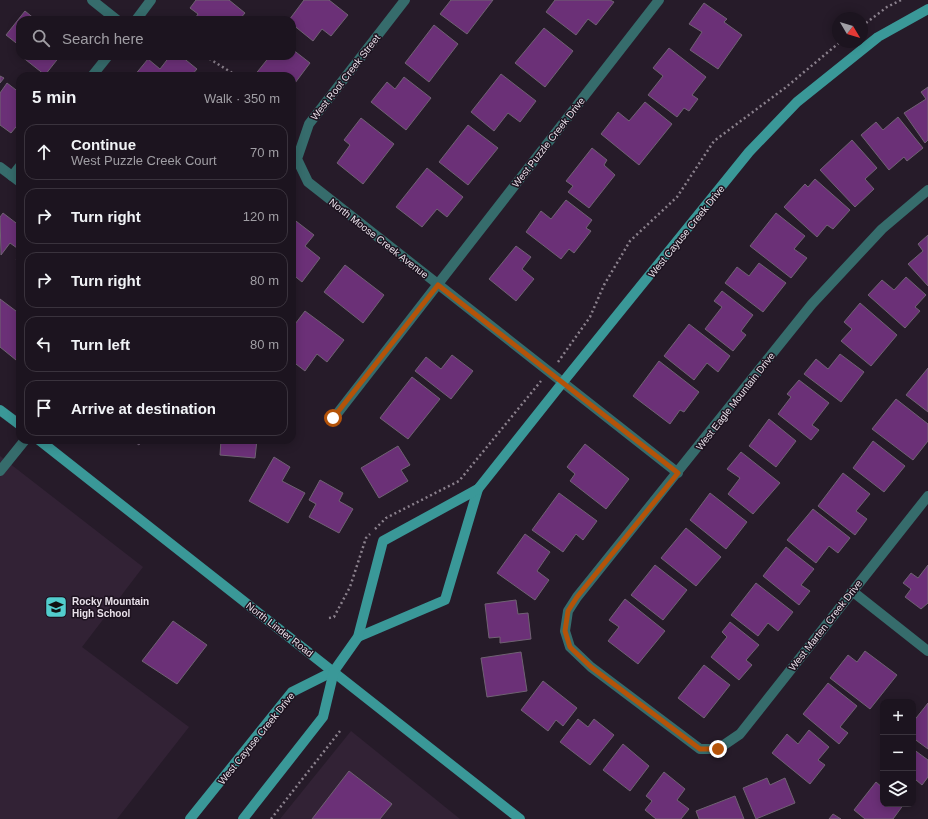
<!DOCTYPE html>
<meta charset="utf-8">
<style>
:root{--surface:#1c141f;--page:#251d28;--text:#f1f3f6;--muted:#a09ea4;--line:#3a333d}
body{margin:0;font-family:Arial,sans-serif;background:var(--page);color:var(--text)}
.controls{position:absolute;right:12px;bottom:12px;display:grid;overflow:hidden;border-radius:8px;box-shadow:0 2px 10px #0003}
.controls button{width:36px;height:36px;display:grid;place-items:center;padding:0;border:0;border-bottom:1px solid var(--line);background:var(--surface);color:var(--text);font:20px sans-serif}
.compass{position:absolute;left:832px;top:12px;width:36px;height:36px;border-radius:50%;background:var(--surface);box-shadow:0 2px 10px #0003;rotate:128deg}
.stop{position:absolute;width:12px;height:12px;margin:-9px;border:3px solid #b45309;border-radius:50%;background:#fff}
.stop.end{background:#b45309;border-color:#fff;box-shadow:0 1px 4px #0008}
.list{margin:0;padding:0;list-style:none}
h2{display:flex;justify-content:space-between;align-items:center;height:52px;margin:0;padding:0 16px;font-size:17px}
h2 small{font-size:13px;font-weight:400;color:var(--muted)}
.list li{display:grid;grid-template-columns:26px 1fr auto;gap:12px;align-items:center;box-sizing:border-box;height:56px;margin:0 8px 8px;padding:0 8px;border:1px solid var(--line);border-radius:12px}
.list b{display:block;font-size:15px;white-space:nowrap}
.list p{margin:0;font-size:13px;white-space:nowrap;color:var(--muted)}
.list em{font-size:13px;font-style:normal;color:var(--muted)}
.icon{flex:none;width:22px;height:22px;fill:none;stroke:currentColor;stroke-width:2;stroke-linecap:round;stroke-linejoin:round}
.map{position:relative;flex:none;width:928px;height:819px;overflow:hidden}
.search{position:absolute;background:var(--surface);box-shadow:0 2px 10px #0003;left:16px;top:16px;width:280px;height:44px;display:flex;align-items:center;gap:10px;box-sizing:border-box;padding:0 14px;border-radius:12px;color:var(--muted);font-size:15px}
.panel{position:absolute;background:var(--surface);box-shadow:0 2px 10px #0003;left:16px;top:72px;width:280px;height:372px;border-radius:12px}
.map>svg:first-child{display:block}
</style>
<div class="map">
<svg width="928" height="819" viewBox="0 0 928 819">
<rect width="100%" height="100%" fill="#261b29"/>
<g fill="#322235">
<polygon points="0,456 143,567 82,647 189,727 117,819 0,819"/>
<polygon points="351,731 460,819 280,819"/>
</g>
<g fill="#6b3077" stroke="#706273">
<polygon points="196,0 229,0 245,13 239,20 194,20 198,14 190,8"/>
<polygon points="304,0 329,0 348,15 331,36 322,29 313,41 292,24 292,20 289,20"/>
<polygon points="451,0 493,0 467,34 440,14"/>
<polygon points="555,0 610,0 614,2 596,25 588,19 576,35 546,12"/>
<polygon points="704,3 727,19 724,22 742,35 718,69 690,50 702,32 689,24"/>
<polygon points="25,11 36,20 20,20 20,46 6,35"/>
<polygon points="434,25 458,44 429,82 405,63"/>
<polygon points="544,28 573,51 545,87 515,63"/>
<polygon points="669,48 706,77 692,95 698,99 689,111 684,108 677,117 648,95 663,76 653,68"/>
<polygon points="292,49 310,63 292,87 292,76 254,76 270,56 292,56"/>
<polygon points="21,56 60,56 45,75"/>
<polygon points="170,56 181,56 197,69 191,76 134,76 148,59 160,69"/>
<polygon points="501,74 536,101 520,122 508,113 494,131 471,112"/>
<polygon points="0,76 4,78 0,83"/>
<polygon points="404,77 431,98 406,130 371,102 387,82 395,89"/>
<polygon points="7,83 20,93 20,122 11,133 0,125 0,93"/>
<polygon points="928,87 928,140 925,143 904,113 926,99 921,92"/>
<polygon points="645,102 672,124 639,165 601,134 618,112 629,121"/>
<polygon points="898,117 923,148 907,161 904,157 889,170 861,135 876,122 883,130"/>
<polygon points="361,118 394,144 363,184 337,163 350,145 344,140"/>
<polygon points="468,125 498,148 468,185 439,162"/>
<polygon points="852,140 877,168 865,179 874,189 855,207 820,170"/>
<polygon points="592,148 607,160 604,165 615,175 589,208 568,192 573,186 566,181"/>
<polygon points="427,168 463,197 447,217 437,209 422,227 396,207"/>
<polygon points="815,179 850,210 833,229 827,225 817,237 784,207 805,184 808,187"/>
<polygon points="566,200 592,220 586,228 591,231 574,253 569,249 561,259 526,232 541,211 551,219"/>
<polygon points="3,213 20,226 20,245 17,248 10,243 1,255 0,217"/>
<polygon points="776,213 805,236 794,249 807,258 791,278 750,246"/>
<polygon points="292,218 314,235 305,246 320,258 302,282 292,274"/>
<polygon points="928,235 928,286 908,264 923,251 918,244"/>
<polygon points="516,246 531,257 522,269 534,279 516,301 489,279"/>
<polygon points="20,255 20,263 16,260"/>
<polygon points="759,263 786,283 763,312 725,283 737,267 749,276"/>
<polygon points="345,265 384,295 363,323 324,292"/>
<polygon points="906,277 926,295 915,307 920,311 905,328 868,295 882,280 894,290"/>
<polygon points="722,291 753,315 741,331 746,335 733,351 705,329 722,307 714,301"/>
<polygon points="0,299 20,314 20,354 16,360 0,347"/>
<polygon points="860,303 897,335 871,366 841,341 852,329 844,322"/>
<polygon points="305,311 344,340 327,362 317,354 305,371 292,361 292,328"/>
<polygon points="689,324 730,356 718,372 707,363 694,380 664,356"/>
<polygon points="840,354 864,372 841,402 804,374 816,359 828,369"/>
<polygon points="452,355 473,371 451,399 415,371 426,357 441,369"/>
<polygon points="659,361 699,392 684,412 680,410 670,424 633,396"/>
<polygon points="928,368 928,412 906,395"/>
<polygon points="412,377 440,399 408,439 380,418"/>
<polygon points="799,380 829,403 812,425 819,430 811,440 778,414 791,397 787,394"/>
<polygon points="896,399 928,424 928,441 913,460 872,429"/>
<polygon points="769,419 796,441 776,467 749,446"/>
<polygon points="132,440 142,440 139,445"/>
<polygon points="221,440 257,440 255,458 220,455"/>
<polygon points="873,441 905,466 884,492 853,468"/>
<polygon points="585,444 629,479 606,509 570,481 575,474 567,467"/>
<polygon points="398,446 410,465 401,470 408,481 379,498 361,468"/>
<polygon points="741,452 780,483 753,514 728,494 740,478 727,469"/>
<polygon points="274,457 290,467 282,481 305,493 288,523 249,501"/>
<polygon points="843,473 870,494 856,511 867,519 855,535 818,506"/>
<polygon points="320,480 343,493 339,501 353,509 339,533 309,517 316,504 309,500"/>
<polygon points="559,493 597,521 583,540 576,534 563,552 532,530"/>
<polygon points="710,493 747,522 726,549 690,520"/>
<polygon points="813,509 850,538 838,553 829,546 816,563 787,540"/>
<polygon points="686,528 721,557 696,586 661,558"/>
<polygon points="525,534 550,552 537,571 549,580 535,600 497,573"/>
<polygon points="786,547 814,569 801,585 810,591 799,605 763,576"/>
<polygon points="655,565 687,590 663,620 631,595"/>
<polygon points="928,565 928,603 921,609 905,597 911,589 903,583 911,573 918,578"/>
<polygon points="756,583 793,612 778,631 768,623 758,636 731,615"/>
<polygon points="625,599 665,631 638,664 608,641 619,627 609,620"/>
<polygon points="516,600 518,614 528,613 531,639 500,643 500,637 489,638 485,604"/>
<polygon points="173,621 207,645 177,684 142,661"/>
<polygon points="730,622 759,645 746,660 752,665 739,680 711,657 727,637 722,632"/>
<polygon points="865,651 897,675 870,709 830,678 848,655 857,662"/>
<polygon points="521,652 527,691 487,697 481,658"/>
<polygon points="704,665 730,685 704,718 678,698"/>
<polygon points="543,681 577,708 563,726 556,720 548,731 521,710"/>
<polygon points="828,683 857,706 840,727 848,733 839,744 803,714"/>
<polygon points="928,703 928,749 913,738 913,722"/>
<polygon points="578,719 588,727 594,719 614,735 590,765 560,742"/>
<polygon points="809,730 829,747 818,760 825,765 810,784 772,753 787,734 798,744"/>
<polygon points="623,744 649,766 630,791 603,770"/>
<polygon points="913,749 928,760 928,777 922,785 916,780 913,784"/>
<polygon points="349,771 392,804 380,819 312,819"/>
<polygon points="664,772 685,789 677,800 689,809 681,819 656,819 645,810 652,801 646,796"/>
<polygon points="767,778 770,785 785,778 795,803 756,819 743,788"/>
<polygon points="876,782 883,788 883,804 904,804 893,819 865,819 854,810"/>
<polygon points="735,796 744,819 699,819 696,811"/>
<polygon points="833,814 841,819 829,819"/>
</g>
<g fill="none" stroke-linecap="round" stroke-linejoin="round">
<g stroke="#8b818d" stroke-width="2.5" stroke-dasharray="2 3" stroke-linecap="butt">
<polyline points="862,26 887,7 901,0"/>
<polyline points="205,56 237,76"/>
<polyline points="558,362 590,317 604,285 630,241 677,197 714,141 785,88 840,42"/>
<polyline points="375,529 386,518 459,481 541,381"/>
<polyline points="329,618 334,617 350,587 366,538 370,534"/>
<polyline points="271,819 340,731"/>
</g>
<polyline stroke="#366c6c" stroke-width="10" points="0,471 25,440"/>
<g stroke="#366c6c" stroke-width="10">
<polyline points="92,0 117,20"/>
<polyline points="405,0 309,124 297,159 308,182 678,473"/>
<polyline points="136,20 151,0"/>
<polyline points="92,76 108,56"/>
<polyline points="0,167 20,182"/>
<polyline points="12,176 20,166"/>
<polyline points="928,190 882,229 812,304 577,597 568,611 565,631 570,647 591,667 700,749 718,749 740,734 928,496"/>
<polyline points="333,419 659,0"/>
<polyline points="852,591 928,651"/>
</g>
<g stroke="#3a9898" stroke-width="10">
<polyline points="0,410 20,425"/>
<polyline points="39,440 520,819"/>
<polyline points="358,637 445,600 478,489 563,382 749,152 797,102 878,37 928,9"/>
<polyline points="190,819 292,692 334,671"/>
<polyline points="243,819 323,717 334,671 358,637 383,541 478,489"/>
</g>
</g>
<g fill="none" stroke-linecap="round" stroke-linejoin="round">
<polyline stroke="#b45309" stroke-width="5" points="333,418 438,285 678,473 577,597 568,611 565,631 570,647 591,667 700,749 718,749"/>
</g>
<defs>
<g id="school-square" transform="scale(1.15)"><rect x="-9" y="-9" width="18" height="18" rx="4" fill="#52cdcd" stroke="#1d121f"/><path d="M0-5L7-2L0 1L-7-2ZM-4 1L0 2.5L4 1V4Q0 6-4 4Z" fill="#111"/></g>
</defs>
<g fill-rule="evenodd">
<use href="#school-square" x="56" y="607"/>
</g>
<g text-anchor="middle" stroke-width="3" stroke-linejoin="round" paint-order="stroke">
<g font-size="10" fill="#e9e1ea" stroke="#1d121f">
<text transform="translate(345 77) rotate(-52)" y="4">West Root Creek Street</text>
<text transform="translate(548 142) rotate(-52)" y="4">West Puzzle Creek Drive</text>
<text transform="translate(686 231) rotate(-51)" y="4">West Cayuse Creek Drive</text>
<text transform="translate(379 238) rotate(38)" y="4">North Moose Creek Avenue</text>
<text transform="translate(735 401) rotate(-52)" y="4">West Eagle Mountain Drive</text>
<text transform="translate(825 625) rotate(-52)" y="4">West Marten Creek Drive</text>
<text transform="translate(280 629) rotate(38)" y="4">North Linder Road</text>
<text transform="translate(256 738) rotate(-51)" y="4">West Cayuse Creek Drive</text>
</g>
<g font-size="10" font-weight="bold" fill="#e9e1ea" stroke="#1d121f" text-anchor="start">
<text x="72" y="605">Rocky Mountain<tspan x="72" dy="12">High School</tspan></text>
</g>
</g>
</svg>
<div class="controls">
<button>+</button>
<button>−</button>
<button><svg class="icon" aria-label="layers" viewBox="0 0 24 24"><path d="M12 4l9 5-9 5-9-5zM3 14l9 5 9-5"/></svg></button>
</div>
<svg class="compass" viewBox="-18 -18 36 36"><path d="M0-13l5 13h-10z" fill="#e53935"/><path d="M0 13l5-13h-10z" fill="#a09ea4"/></svg>
<div class="stop" style="left:333px;top:418px"></div>
<div class="stop end" style="left:718px;top:749px"></div>
<div class="search"><svg class="icon" aria-label="search" viewBox="0 0 24 24"><circle cx="10" cy="10" r="6"/><path d="M15 15l6 6"/></svg>Search here</div>
<section class="panel">
<h2>5 min<small>Walk · 350 m</small></h2>
<ul class="list">
<li><svg class="icon" aria-label="ahead" viewBox="0 0 24 24"><path d="M12 20V5M6 11l6-6 6 6"/></svg><div><b>Continue</b><p>West Puzzle Creek Court</p></div><em>70 m</em></li>
<li><svg class="icon" aria-label="right" viewBox="0 0 24 24"><path d="M7 20v-9h11M14 6l5 5-5 5"/></svg><div><b>Turn right</b></div><em>120 m</em></li>
<li><svg class="icon" aria-label="right" viewBox="0 0 24 24"><path d="M7 20v-9h11M14 6l5 5-5 5"/></svg><div><b>Turn right</b></div><em>80 m</em></li>
<li><svg class="icon" aria-label="left" viewBox="0 0 24 24"><path d="M17 20v-9H6M10 6l-5 5 5 5"/></svg><div><b>Turn left</b></div><em>80 m</em></li>
<li><svg class="icon" aria-label="arrive" viewBox="0 0 24 24"><path d="M6 21V4h12l-3 4 3 4H6"/></svg><div><b>Arrive at destination</b></div></li>
</ul>
</section>
</div>
